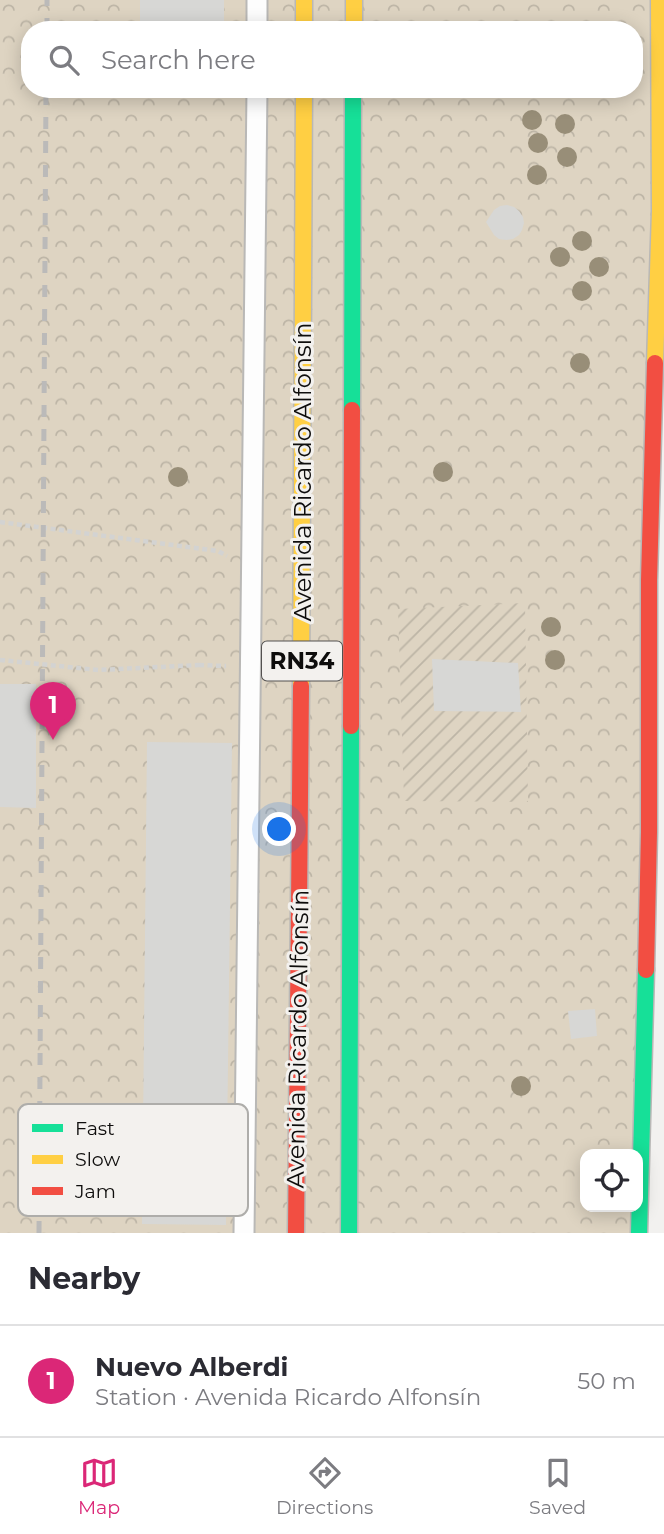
<!DOCTYPE html>
<meta charset="utf-8">
<style>
:root{--surface:#fff;--page:#f2f2f3;--text:#2b2b33;--muted:#7c7c81;--line:#e1e1e2;--accent:#db2777}
body{margin:0;font-family:Montserrat,sans-serif;background:var(--page);color:var(--text)}
.controls{position:absolute;right:21px;bottom:21px;display:grid;overflow:hidden;border-radius:14px;box-shadow:0 4px 18px #0003}
.controls button{width:63px;height:63px;display:grid;place-items:center;padding:0;border:0;border-bottom:2px solid var(--line);background:var(--surface);color:var(--text);font:35px sans-serif}
.you{position:absolute;left:280px;top:830px;width:24px;height:24px;margin:-18px;border:5px solid #fff;border-radius:50%;background:#1a73e8;box-shadow:0 0 0 10px #1a73e833}
.badge{display:grid;place-items:center;width:46px;height:46px;border-radius:50%;background:var(--accent);color:#fff;font-size:23px;font-weight:700}
.pin{position:absolute;translate:-50% -58px;filter:drop-shadow(0 2px 4px #0008)}
.pin::after{content:'';position:absolute;top:37px;width:24px;height:21px;background:inherit;clip-path:polygon(0 0,100% 0,50% 100%)}
.list{margin:0;padding:0;list-style:none}
h2{display:flex;justify-content:space-between;align-items:center;height:91px;margin:0;padding:0 28px;font-size:30px}
h2 small{font-size:23px;font-weight:400;color:var(--muted)}
.list li{display:grid;grid-template-columns:46px 1fr auto;gap:21px;align-items:center;box-sizing:border-box;height:112px;padding:0 28px;border-top:2px solid var(--line)}
.list b{display:block;font-size:26px;white-space:nowrap}
.list p{margin:0;font-size:23px;white-space:nowrap;color:var(--muted)}
.list em{font-size:23px;font-style:normal;color:var(--muted)}
.icon{flex:none;width:38px;height:38px;fill:none;stroke:currentColor;stroke-width:2;stroke-linecap:round;stroke-linejoin:round}
.map{position:relative;flex:none;width:664px;height:1233px;overflow:hidden}
.search{position:absolute;background:var(--surface);box-shadow:0 4px 18px #0003;left:21px;right:21px;top:21px;height:77px;display:flex;align-items:center;gap:18px;box-sizing:border-box;padding:0 24px;border-radius:28px;color:var(--muted);font-size:26px}
.sheet{height:203px;background:var(--surface)}
nav{display:flex;justify-content:space-around;align-items:center;box-sizing:border-box;height:98px;border-top:2px solid var(--line);background:var(--surface);font-size:19px;color:var(--muted)}
nav a{display:grid;justify-items:center;gap:4px}
nav .on{color:var(--accent)}
.map>svg:first-child{display:block}
</style>
<div class="map">
<svg width="664" height="1233" viewBox="0 0 664 1233">
<defs>
<pattern id="park-crowns" width="20" height="18" patternUnits="userSpaceOnUse" patternTransform="scale(1.75)"><rect width="20" height="18" fill="#ded4c2"/><path d="M2 6a3 3 0 1 1 6 0M12 15a3 3 0 1 1 6 0" fill="none" stroke="#bdb5a6"/></pattern>
<pattern id="garden-furrows" width="10" height="10" patternUnits="userSpaceOnUse" patternTransform="scale(1.75)"><rect width="10" height="10" fill="#ded4c2"/><path d="M-1 1l2-2M0 10L10 0M9 11l2-2" fill="none" stroke="#bdb5a6"/></pattern>
</defs>
<rect width="100%" height="100%" fill="#f2f1ef"/>
<path fill="url(#park-crowns)" fill-rule="evenodd" d="M0 0H659L639 1233H0ZM30 30H634V89H30ZM585 1154H638V1207H585Z"/>
<polygon fill="url(#garden-furrows)" points="525,603 528,802 404,801 398,609"/>
<g fill="#d7d7d5">
<rect x="140" y="0" width="84" height="30"/>
<polygon points="507,205 514,207 519,211 523,217 524,223 522,230 519,235 513,239 506,240 499,239 494,235 486,222 494,210 500,206"/>
<polygon points="432,659 518,663 521,712 434,711"/>
<polygon points="0,684 36,684 36,808 0,807"/>
<polygon points="147,742 232,743 226,1225 142,1224"/>
<polygon points="595,1009 597,1036 571,1039 568,1011"/>
</g>
<g fill="none" stroke-linecap="round" stroke-linejoin="round">
<g stroke="#b9b8b6" stroke-width="23">
<g id="lane">
<polyline points="257,30 257,0"/>
<polyline points="244,1233 257,89"/>
</g>
</g>
<g stroke="#b9b8b6" stroke-width="19">
<g id="fast">
<polyline points="352,410 353,89"/>
<polyline points="349,1233 351,726"/>
<polyline points="639,1233 646,970"/>
</g>
</g>
<g stroke="#b9b8b6" stroke-width="19">
<g id="slow">
<polyline points="304,0 304,30"/>
<polyline points="354,0 354,30"/>
<polyline points="655,363 660,211 659,0"/>
<polyline points="301,686 304,89"/>
</g>
</g>
<g stroke="#b9b8b6" stroke-width="19">
<g id="jam">
<polyline points="351,726 352,410"/>
<polyline points="646,970 649,832 649,580 655,363"/>
<polyline points="296,1233 301,686"/>
</g>
</g>
<g stroke="#d3d3d2" stroke-width="4.5" stroke-dasharray="5 3.5" stroke-linecap="butt">
<polyline points="0,522 218,551 227,556"/>
<polyline points="199,665 226,666"/>
</g>
<use href="#lane" stroke="#fdfdfd" stroke-width="19"/>
<use href="#fast" stroke="#16e098" stroke-width="16"/>
<use href="#slow" stroke="#ffcf43" stroke-width="16"/>
<use href="#jam" stroke="#f24e42" stroke-width="16"/>
<g stroke="#bbbab9" stroke-width="5" stroke-dasharray="12 12" stroke-linecap="butt">
<polyline points="47,30 47,0"/>
<polyline points="39,1233 46,89"/>
</g>
<polyline stroke="#d3d3d2" stroke-width="4.5" stroke-dasharray="5 3.5" stroke-linecap="butt" points="0,660 98,670 199,665"/>
</g>
<g fill="#988e78">
<circle cx="532" cy="120" r="10"/>
<circle cx="565" cy="124" r="10"/>
<circle cx="538" cy="143" r="10"/>
<circle cx="567" cy="157" r="10"/>
<circle cx="537" cy="175" r="10"/>
<circle cx="582" cy="241" r="10"/>
<circle cx="560" cy="257" r="10"/>
<circle cx="599" cy="267" r="10"/>
<circle cx="582" cy="291" r="10"/>
<circle cx="580" cy="363" r="10"/>
<circle cx="443" cy="472" r="10"/>
<circle cx="178" cy="477" r="10"/>
<circle cx="551" cy="627" r="10"/>
<circle cx="555" cy="660" r="10"/>
<circle cx="521" cy="1086" r="10"/>
</g>
<g text-anchor="middle" stroke-width="6" stroke-linejoin="round" paint-order="stroke">
<rect fill="#f3f1ee" stroke="#535150" stroke-width="2" x="262" y="641.5" width="80" height="39" rx="5"/>
<g font-size="23" font-weight="bold" fill="#0e0d0c">
<text x="302" y="669">RN34</text>
</g>
<g font-size="24" fill="#0e0d0c" stroke="#f3f1ee">
<text transform="translate(303 472) rotate(-90)" y="8">Avenida Ricardo Alfonsín</text>
<text transform="translate(298 1039) rotate(-89)" y="8">Avenida Ricardo Alfonsín</text>
</g>
</g>
<rect x="18" y="1104" width="230" height="112" rx="10" fill="#f3f1ee" stroke="#aeadaa" stroke-width="2"/>
<rect x="32" y="1124" width="31" height="8" fill="#16e098"/>
<rect x="32" y="1155" width="31" height="9" fill="#ffcf43"/>
<rect x="32" y="1187" width="31" height="8" fill="#f24e42"/>
<g font-size="19" fill="#0e0d0c">
<text x="75" y="1135">Fast</text>
<text x="75" y="1166">Slow</text>
<text x="75" y="1198">Jam</text>
</g>
</svg>
<div class="controls">
<button><svg class="icon" aria-label="locate" viewBox="0 0 24 24"><circle cx="12" cy="12" r="6"/><path d="M12 2v4M12 18v4M2 12h4M18 12h4"/></svg></button>
</div>
<div class="you"></div>
<div class="pin badge" style="left:53px;top:740px">1</div>
<div class="search"><svg class="icon" aria-label="search" viewBox="0 0 24 24"><circle cx="10" cy="10" r="6"/><path d="M15 15l6 6"/></svg>Search here</div>
</div>
<section class="sheet">
<h2>Nearby<small></small></h2>
<ul class="list">
<li><span class="badge">1</span><div><b>Nuevo Alberdi</b><p>Station · Avenida Ricardo Alfonsín</p></div><em>50 m</em></li>
</ul>
</section>
<nav>
<a class="on"><svg class="icon" aria-label="map" viewBox="0 0 24 24"><path d="M3 6l6-2 6 2 6-2v14l-6 2-6-2-6 2zM9 4v14M15 6v14"/></svg>Map</a>
<a><svg class="icon" aria-label="directions" viewBox="0 0 24 24"><path d="M12 3l9 9-9 9-9-9zM9 14v-3h6M13 9l2 2-2 2"/></svg>Directions</a>
<a><svg class="icon" aria-label="saved" viewBox="0 0 24 24"><path d="M7 4h10v16l-5-4-5 4z"/></svg>Saved</a>
</nav>
